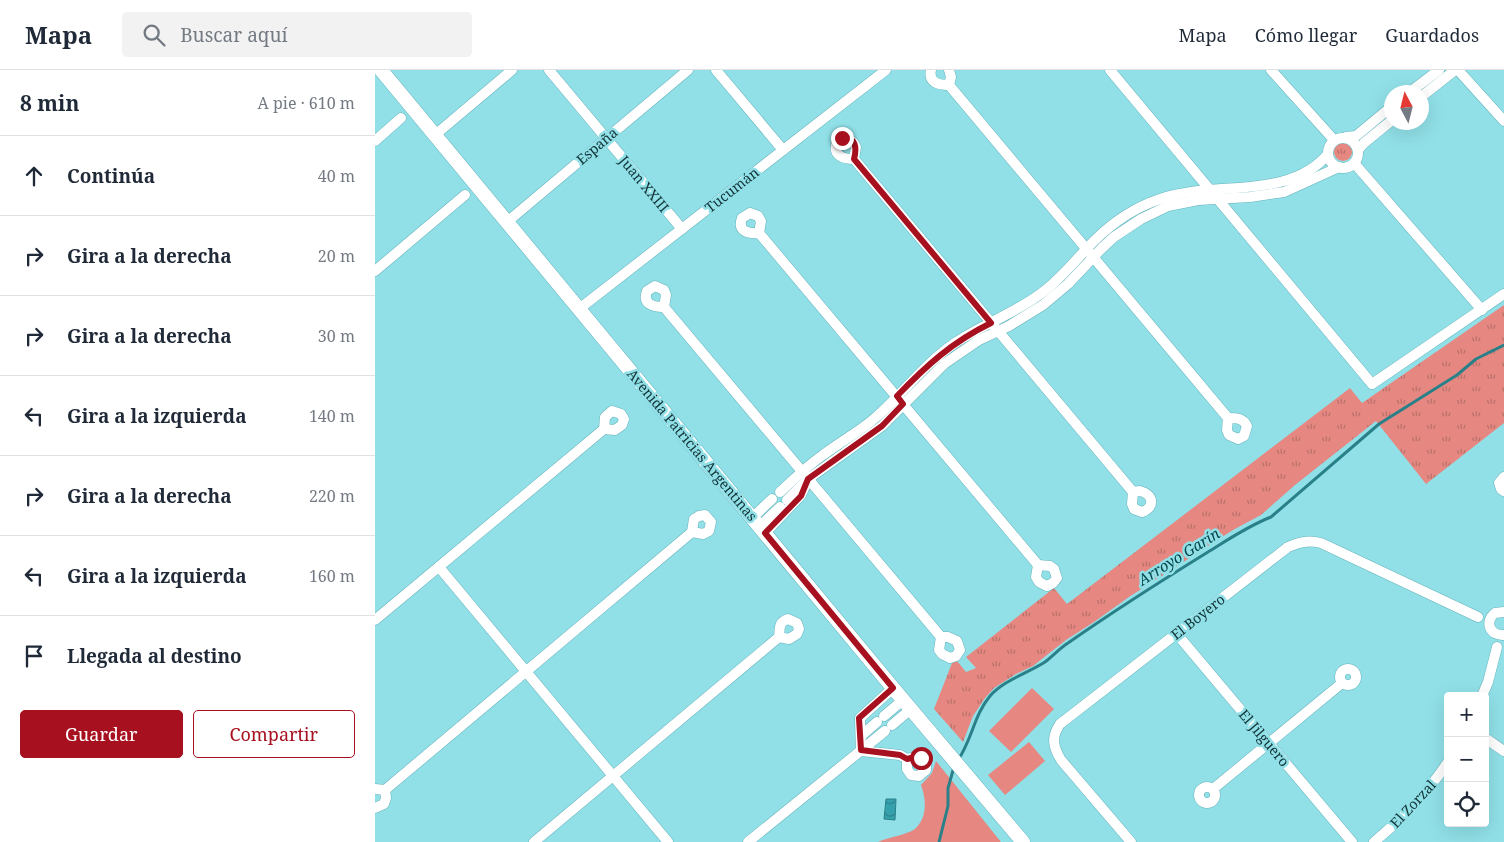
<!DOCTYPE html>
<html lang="es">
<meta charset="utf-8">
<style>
:root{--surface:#fff;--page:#f2f2f3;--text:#1f2937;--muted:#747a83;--line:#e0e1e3;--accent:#a7101e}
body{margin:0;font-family:"Noto Serif",serif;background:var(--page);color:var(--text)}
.controls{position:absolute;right:15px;bottom:15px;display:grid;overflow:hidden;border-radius:5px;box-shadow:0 5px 20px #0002}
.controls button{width:45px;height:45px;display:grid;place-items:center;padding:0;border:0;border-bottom:1px solid var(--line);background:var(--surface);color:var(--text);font:25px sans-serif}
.compass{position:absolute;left:1009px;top:15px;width:45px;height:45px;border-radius:50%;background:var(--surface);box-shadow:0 5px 20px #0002;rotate:353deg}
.stop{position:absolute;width:15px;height:15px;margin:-11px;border:4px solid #a7101e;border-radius:50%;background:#fff}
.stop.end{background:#a7101e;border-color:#fff;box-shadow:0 1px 5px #0008}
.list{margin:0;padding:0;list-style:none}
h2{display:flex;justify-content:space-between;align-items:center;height:65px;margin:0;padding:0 20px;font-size:21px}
h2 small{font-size:16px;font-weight:400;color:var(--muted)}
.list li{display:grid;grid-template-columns:32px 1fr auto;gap:15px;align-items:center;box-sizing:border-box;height:80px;padding:0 20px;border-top:1px solid var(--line)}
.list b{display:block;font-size:19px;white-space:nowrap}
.list em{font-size:16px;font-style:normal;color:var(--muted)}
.actions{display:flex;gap:10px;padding:15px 20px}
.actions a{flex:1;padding:11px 0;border:1px solid var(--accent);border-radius:5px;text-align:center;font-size:18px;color:var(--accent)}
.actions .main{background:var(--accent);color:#fff}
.icon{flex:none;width:28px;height:28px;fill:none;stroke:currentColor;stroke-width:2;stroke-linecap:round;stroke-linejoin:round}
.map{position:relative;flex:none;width:1129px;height:772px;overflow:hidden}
header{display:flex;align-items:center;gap:30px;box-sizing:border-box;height:70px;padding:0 25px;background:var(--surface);border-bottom:1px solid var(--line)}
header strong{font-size:24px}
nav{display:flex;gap:28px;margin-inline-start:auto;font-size:18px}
.search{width:350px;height:45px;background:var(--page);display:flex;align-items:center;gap:12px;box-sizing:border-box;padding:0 18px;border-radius:5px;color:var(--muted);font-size:19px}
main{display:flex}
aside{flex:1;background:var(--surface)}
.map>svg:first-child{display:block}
</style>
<header>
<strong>Mapa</strong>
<div class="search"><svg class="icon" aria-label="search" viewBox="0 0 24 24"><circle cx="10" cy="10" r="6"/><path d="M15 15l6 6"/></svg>Buscar aquí</div>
<nav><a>Mapa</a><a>Cómo llegar</a><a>Guardados</a></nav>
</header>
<main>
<aside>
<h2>8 min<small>A pie · 610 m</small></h2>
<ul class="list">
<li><svg class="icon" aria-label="ahead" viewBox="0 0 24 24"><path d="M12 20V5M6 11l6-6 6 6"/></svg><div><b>Continúa</b></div><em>40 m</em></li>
<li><svg class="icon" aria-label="right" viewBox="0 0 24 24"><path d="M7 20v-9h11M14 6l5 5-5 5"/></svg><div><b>Gira a la derecha</b></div><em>20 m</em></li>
<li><svg class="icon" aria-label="right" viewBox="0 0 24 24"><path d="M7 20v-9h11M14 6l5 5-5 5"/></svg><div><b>Gira a la derecha</b></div><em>30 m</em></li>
<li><svg class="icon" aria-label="left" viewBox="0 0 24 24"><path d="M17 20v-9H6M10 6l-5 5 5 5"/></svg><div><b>Gira a la izquierda</b></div><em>140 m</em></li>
<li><svg class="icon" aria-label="right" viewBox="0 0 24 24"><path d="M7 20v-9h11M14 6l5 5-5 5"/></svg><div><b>Gira a la derecha</b></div><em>220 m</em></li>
<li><svg class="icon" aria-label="left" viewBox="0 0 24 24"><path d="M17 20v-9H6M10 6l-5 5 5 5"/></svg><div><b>Gira a la izquierda</b></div><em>160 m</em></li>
<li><svg class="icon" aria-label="arrive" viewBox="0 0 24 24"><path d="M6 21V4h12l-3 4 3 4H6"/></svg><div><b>Llegada al destino</b></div></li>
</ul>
<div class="actions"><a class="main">Guardar</a><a>Compartir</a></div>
</aside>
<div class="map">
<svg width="1129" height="772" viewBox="0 0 1129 772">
<defs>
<pattern id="park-tufts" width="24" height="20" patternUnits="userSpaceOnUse" patternTransform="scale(1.25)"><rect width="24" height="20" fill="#e68881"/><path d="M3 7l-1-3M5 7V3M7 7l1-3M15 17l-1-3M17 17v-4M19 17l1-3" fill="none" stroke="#b9706a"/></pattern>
<pattern id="water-waves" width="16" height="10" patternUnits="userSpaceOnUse" patternTransform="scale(1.25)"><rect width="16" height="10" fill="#35a1ac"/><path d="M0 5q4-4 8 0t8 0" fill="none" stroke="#2b848d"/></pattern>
</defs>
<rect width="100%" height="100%" fill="#91e0e8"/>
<g fill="#e68881">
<polygon points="657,618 679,639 636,682 614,661"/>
<polygon points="654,672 670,691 630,725 613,705"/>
<path d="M561 691 626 772H503C513 767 532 765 540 759 553 747 551 729 546 715L557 703Z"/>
</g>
<g fill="url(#park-tufts)">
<circle cx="968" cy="82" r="9"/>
<polygon points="1129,235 1129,353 1051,414 1001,351 920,415 886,445 858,460 754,527 719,552 691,570 658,596 641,604 619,618 610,628 598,646 588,672 559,639 577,593 582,591 591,602 601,598 591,587 679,518 692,534 975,318 987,333"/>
</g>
<polygon fill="url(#water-waves)" stroke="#2a8089" points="511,729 521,729 520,750 509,749"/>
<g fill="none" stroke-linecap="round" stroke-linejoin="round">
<g stroke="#2a8089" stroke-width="3">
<path d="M583 690C597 670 599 645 615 626 629 610 653 603 670 592 678 586 685 578 693 573 739 541 786 511 833 482 854 469 873 456 896 447L1004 354 1082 305 1101 289 1129 275"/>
<polyline points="564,772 573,736 573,718 579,697"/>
</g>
<g stroke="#65b3bc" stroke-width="11">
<g id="minor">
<polyline points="174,0 307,159"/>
<polyline points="341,0 408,80"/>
<path d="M556 0C553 13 564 15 574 15"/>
<polyline points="574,0 576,7 574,15"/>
<polyline points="735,0 997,314 1129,224"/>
<polyline points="896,0 959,70"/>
<polyline points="1083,0 1129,51"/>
<polyline points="574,15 853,348"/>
<polyline points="1035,22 1064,0"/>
<polyline points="1046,27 1080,0"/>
<polyline points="60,65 137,0"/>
<path d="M470 67 478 72 481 77 479 89C468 89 457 85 462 72Z"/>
<polyline points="971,67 981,66 1016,37"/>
<circle cx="968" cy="83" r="15"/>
<polyline points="0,71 26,48"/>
<polyline points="983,80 989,73 1016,51"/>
<polyline points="479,89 758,422"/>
<polyline points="979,93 1107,240"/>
<path d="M375 143 383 146 386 151 384 163C373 164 362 161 367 148Z"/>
<polyline points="132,152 313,0"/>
<polyline points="384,163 663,495"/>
<polyline points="0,201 90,125"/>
<path d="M280 216 289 220 291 225 289 237C278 237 267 234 272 221Z"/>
<polyline points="289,237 566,567"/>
<polyline points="204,239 511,0"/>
<polygon points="237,341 246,344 249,349 247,355 240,360 229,359 230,347"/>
<path d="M853 348C862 348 868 348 872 356L869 366 863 369 854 365 852 360Z"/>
<polyline points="1129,407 1124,413 1126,419 1129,421"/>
<path d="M765 421C778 424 781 437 767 442L759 439 757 434 758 422Z"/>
<path d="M405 422C419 409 432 396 448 385 465 372 484 362 500 348 528 324 549 294 580 273 608 254 641 243 668 222 688 207 702 188 719 171 737 153 761 137 785 129 838 110 914 131 953 84"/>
<polyline points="412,430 433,409 507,356 569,294 604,270 634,256 668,235 693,214 727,178 739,167 766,149 793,136 823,130 875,127 909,122 964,97"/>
<polygon points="330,445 336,452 334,461 328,464 317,462 319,449 324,446"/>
<polyline points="377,448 397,429"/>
<polyline points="384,457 405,437"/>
<polyline points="390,463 426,425 432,412"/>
<polygon points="663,495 675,496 679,499 682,508 678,513 672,516 664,512 661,507"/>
<polyline points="64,497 293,772"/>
<path d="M1129 542 1120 543C1109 552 1115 566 1129 565"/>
<path d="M413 549 422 553 424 559 422 564 414 569 404 567C405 559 403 552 413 549Z"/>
<polyline points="0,550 229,359"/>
<polyline points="801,563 977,772"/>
<polygon points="566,567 573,567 582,571 585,580 581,586 575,588 567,584 564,580"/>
<circle cx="973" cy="607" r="8"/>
<polyline points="518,618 485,648 486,681 525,685 532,689"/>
<polyline points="1107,626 1113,612 1122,577"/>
<polyline points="509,646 528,630"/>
<polyline points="517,655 536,639"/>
<polyline points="486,666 502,652"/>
<polyline points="1110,668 1129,681"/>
<path d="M540 687C548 687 552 692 551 700L544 706 536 705 532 699V689Z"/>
<circle cx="832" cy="725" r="8"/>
<polyline points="0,719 10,720 11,728 9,734 0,738"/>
<polyline points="838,719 967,613"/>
<polyline points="10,720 317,462"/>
<polyline points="159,772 404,567"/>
<polyline points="373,772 510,661"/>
<path d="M756 772 686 690C678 677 676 667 685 654L913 477C925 472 933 470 946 473L1103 547"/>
<path d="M999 772C1030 746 1050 726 1073 692"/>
</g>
</g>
<g stroke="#65b3bc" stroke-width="15">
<polyline id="tertiary" points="6,0 518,618 648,772"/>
</g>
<use href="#minor" stroke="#fff" stroke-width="10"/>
<use href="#tertiary" stroke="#fff" stroke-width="14"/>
</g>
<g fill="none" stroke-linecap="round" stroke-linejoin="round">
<path stroke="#a7101e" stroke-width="6" d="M467 68C481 66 482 78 479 89L616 253C577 272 551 296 522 326L528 334 507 356 433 409 426 426 390 463 518 618 484 648 486 680 525 685 532 689 540 687 546 688"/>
</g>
<g text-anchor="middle" stroke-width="5" stroke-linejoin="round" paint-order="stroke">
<g font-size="14" fill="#113336" stroke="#91e0e8">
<text transform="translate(222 76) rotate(-40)" y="5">España</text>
<text transform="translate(269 114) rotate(50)" y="5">Juan XXIII</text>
<text transform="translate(357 120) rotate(-38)" y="5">Tucumán</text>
<text transform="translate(317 375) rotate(50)" y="5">Avenida Patricias Argentinas</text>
<text transform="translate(823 547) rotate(-38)" y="5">El Boyero</text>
<text transform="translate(889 668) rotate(50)" y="5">El Jilguero</text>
<text transform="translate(1038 734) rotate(-47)" y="5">El Zorzal</text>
</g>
<g font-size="15" font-style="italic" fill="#05474d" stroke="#91e0e8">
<text transform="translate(804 487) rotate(-32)" y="5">Arroyo Garín</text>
</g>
</g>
</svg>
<div class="controls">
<button>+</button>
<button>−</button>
<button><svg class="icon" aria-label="locate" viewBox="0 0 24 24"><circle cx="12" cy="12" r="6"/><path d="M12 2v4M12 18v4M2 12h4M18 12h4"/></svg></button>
</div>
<svg class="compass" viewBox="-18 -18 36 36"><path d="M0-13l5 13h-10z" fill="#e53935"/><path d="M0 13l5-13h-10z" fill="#747a83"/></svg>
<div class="stop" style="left:546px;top:688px"></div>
<div class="stop end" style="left:467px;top:68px"></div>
</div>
</main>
